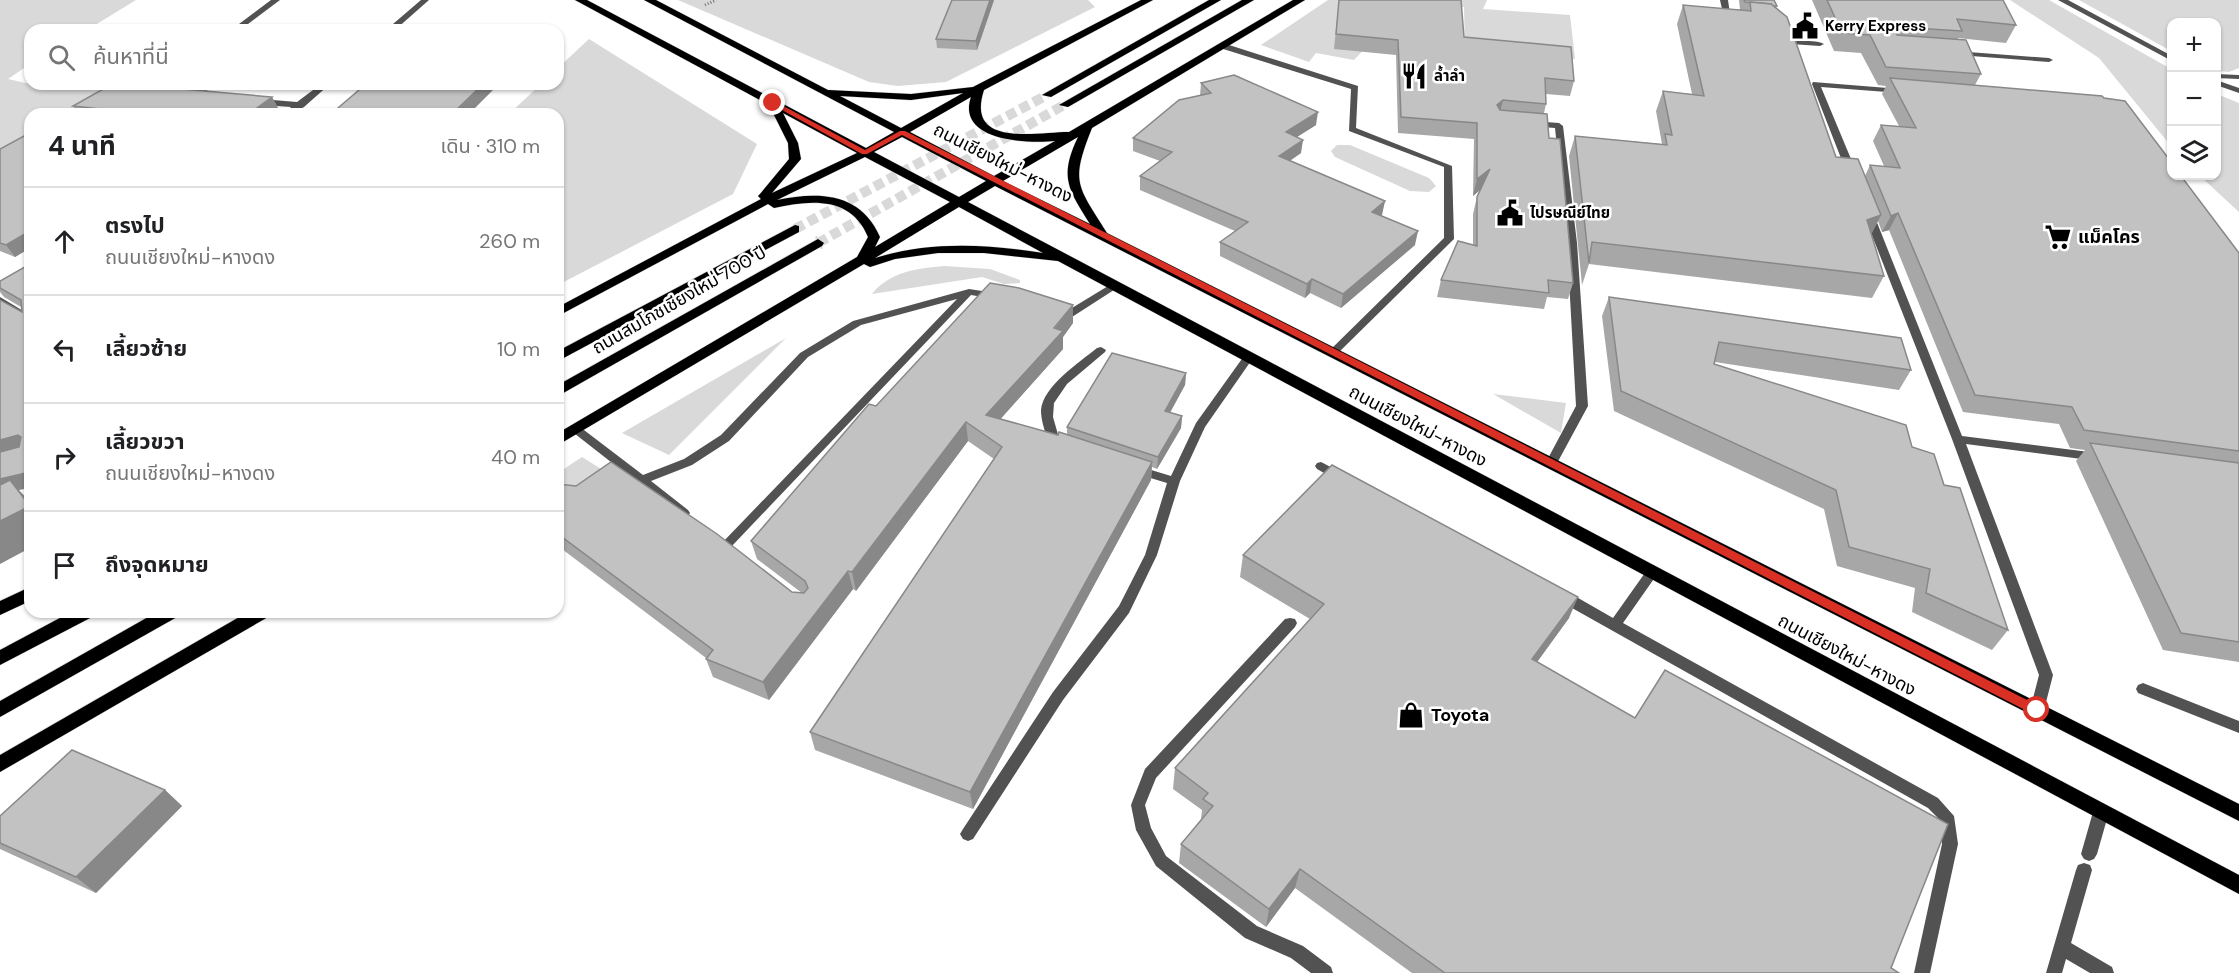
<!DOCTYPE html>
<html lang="th">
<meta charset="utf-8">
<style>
:root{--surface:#fff;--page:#f6f6f6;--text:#202124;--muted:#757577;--line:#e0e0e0}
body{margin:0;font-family:"DM Sans","Noto Sans Thai",sans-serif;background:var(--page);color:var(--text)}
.controls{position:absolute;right:18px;top:18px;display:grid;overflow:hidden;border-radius:12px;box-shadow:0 2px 4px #0004}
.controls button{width:54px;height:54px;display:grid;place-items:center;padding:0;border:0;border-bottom:2px solid var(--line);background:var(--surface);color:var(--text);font:30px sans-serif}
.stop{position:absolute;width:18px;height:18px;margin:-14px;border:4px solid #d93025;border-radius:50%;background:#fff}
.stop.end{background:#d93025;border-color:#fff;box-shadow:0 2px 6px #0008}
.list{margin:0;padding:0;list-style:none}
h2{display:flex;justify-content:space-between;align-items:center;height:78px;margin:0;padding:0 24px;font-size:26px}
h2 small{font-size:20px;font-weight:400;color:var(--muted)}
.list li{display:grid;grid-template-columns:39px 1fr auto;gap:18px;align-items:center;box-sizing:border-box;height:108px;padding:0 24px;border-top:2px solid var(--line)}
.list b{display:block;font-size:22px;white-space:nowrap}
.list p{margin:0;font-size:20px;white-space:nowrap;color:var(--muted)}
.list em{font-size:20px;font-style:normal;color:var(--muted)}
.icon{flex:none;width:33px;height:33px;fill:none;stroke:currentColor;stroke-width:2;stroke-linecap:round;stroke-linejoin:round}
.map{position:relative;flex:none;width:2239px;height:973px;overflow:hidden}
.search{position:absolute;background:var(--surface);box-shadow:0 2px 4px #0004;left:24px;top:24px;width:540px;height:66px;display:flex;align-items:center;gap:15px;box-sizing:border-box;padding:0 21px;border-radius:18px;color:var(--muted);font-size:22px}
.panel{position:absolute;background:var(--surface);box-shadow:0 2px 4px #0004;left:24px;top:108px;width:540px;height:510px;border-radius:18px}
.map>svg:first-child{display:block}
</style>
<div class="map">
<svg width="2239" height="973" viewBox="0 0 2239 973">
<rect width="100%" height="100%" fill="#fff"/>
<g fill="#d9d9d9">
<polygon points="0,0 136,0 87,30 30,30 30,64 8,79 30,84 106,91 69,114 30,114 30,138 0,156"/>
<polygon points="678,0 1088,0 1095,7 946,82 898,86 869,82"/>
<polygon points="1328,0 1487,0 1483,9 1570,15 1575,59 1465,50 1464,7 1408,3 1354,60 1316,53 1309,62 1261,45"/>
<polygon points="2010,0 2049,0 2171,69 2171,146 2099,58"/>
<polygon points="2079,0 2239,0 2239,68 2229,72 2217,71 2216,22 2172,22 2171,51"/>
<polygon points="589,39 757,144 733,194 558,285 558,114 509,114 541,84 558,84 558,68"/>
<polygon points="2217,94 2239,103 2239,212 2200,176 2216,176"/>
<polygon points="1337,145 1350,145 1429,178 1436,186 1429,192 1410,191 1335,157 1331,151"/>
<path d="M944 266 990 269 1020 280V283L1004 284 982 277 872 294C889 272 918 268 944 266Z"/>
<polygon points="786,338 669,455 622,433"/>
<polygon points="1493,394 1566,403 1561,433"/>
<polygon points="582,457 619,480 558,522 558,473"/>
</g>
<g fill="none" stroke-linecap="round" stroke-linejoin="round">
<g stroke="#d9d9d9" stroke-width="10" stroke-dasharray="10 5" stroke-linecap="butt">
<polyline points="795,229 1047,95"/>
<polyline points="818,243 1064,105"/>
</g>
<polyline stroke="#d9d9d9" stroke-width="14" stroke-dasharray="14 7" stroke-linecap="butt" points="818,243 820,242"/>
<g stroke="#dbdbdb" stroke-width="1">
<g id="primary">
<path d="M575 0H587L866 148 894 132 644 0H656L828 90 911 94 973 87 1141 0H1153L984 90C965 148 1036 132 1069 132L1293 0H1305L1092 128C1070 183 1077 185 1107 233L2239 804V821L995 186 968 202 2239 875V894L1058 261 984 253H938L895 259 870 267 864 264 558 445V433L857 257 868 237C851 196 811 200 774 208L768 204 558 316V307L761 199 758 196 760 194 789 159 788 143 769 105ZM963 93 901 128 840 96 911 100ZM971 97C956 141 1027 144 1055 141L994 176 910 132ZM783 113 857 153 772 193 801 159 798 143ZM902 137 986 181 959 197 874 152ZM1078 137C1059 177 1068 189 1090 224L1003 181ZM865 157 950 202 875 247 880 237C861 193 820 191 777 200ZM959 207 1043 253C986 244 930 241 875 258Z"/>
<polygon points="1209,0 1221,0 1051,97 1042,95"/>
<polygon points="1242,0 1254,0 1068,107 1059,105"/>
<polygon points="795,225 799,226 799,232 558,361 558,351"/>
<polygon points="818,239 824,243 822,246 558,396 558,385"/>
<polygon points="30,587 30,601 0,615 0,601"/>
<polygon points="71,612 94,612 92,617 0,665 0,650"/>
<polygon points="157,612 179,612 177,617 0,717 0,701"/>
<polygon points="248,612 270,612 268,617 0,772 0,755"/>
</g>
</g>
<polyline stroke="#747474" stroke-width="3" stroke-dasharray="1 2" stroke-linecap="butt" points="705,5 716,0"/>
<g fill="#525252" fill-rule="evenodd">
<polygon points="1720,0 1728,0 1730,14 1736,15 1736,19 1724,18"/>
<path d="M1781 32C1789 32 1792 39 1799 40 1808 42 1817 40 1824 44L1820 46 1791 44 1781 36Z"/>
<polygon points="1220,44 1226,44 1358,86 1356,128 1452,166 1454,239 1336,355 1328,355 1327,353 1444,238 1444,167 1349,131 1351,89 1220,48"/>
<polygon points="1955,51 2049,58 2053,60 2049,62 1958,55 1954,53"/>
<polygon points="2216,74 2239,75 2239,79 2216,78"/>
<polygon points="1813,82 1900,89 1904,91 1900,93 1821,87 1856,171 1854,173 1848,173 1846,171 1812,84"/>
<polygon points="1532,121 1559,123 1563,126 1577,243 1588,406 1555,467 1551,468 1545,464 1576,406 1567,243 1555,128 1529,126 1529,122"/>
<polygon points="1869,212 1874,215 1962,436 2097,453 2103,457 2097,461 1966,444 2053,675 2044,710 2042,714 2037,716 2032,714 2030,710 2039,675 1952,439 1864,215"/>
<polygon points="1113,283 1117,284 1117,288 1072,317 1064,317 1053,312 1058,309 1067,311"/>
<polygon points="969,289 995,293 1000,296 995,299 971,295 730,548 722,548 720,545 957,299 861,325 808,357 729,441 692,465 651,481 688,510 690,513 688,516 680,516 570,430 576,426 580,427 643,475 684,459 721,435 800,353 853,321"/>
<path d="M1101 347 1106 350 1105 352 1067 384 1054 403 1053 417 1059 438 1068 444 1066 447C1058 449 1050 445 1047 437 1044 429 1041 419 1041 410 1043 386 1080 362 1097 348Z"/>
<polygon points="1248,355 1253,358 1205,427 1180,481 1157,555 1129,613 1063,700 973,839 968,841 963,839 960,834 963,829 1053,692 1119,606 1145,555 1167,483 1134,473 1132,470 1134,467 1138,466 1171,476 1196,423 1244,356"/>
<polygon points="1321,462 1346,475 1348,478 1346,481 1338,481 1317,469 1315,466 1317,463"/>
<polygon points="1652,568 1657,570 1658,573 1623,623 1938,798 1954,816 1958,844 1930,973 1914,973 1942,844 1939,819 1928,808 1556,599 1554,595 1556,591 1566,591 1613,618 1647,570"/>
<polygon points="1290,618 1295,619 1297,623 1295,627 1156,778 1145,805 1151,828 1166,856 1257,926 1303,946 1331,967 1333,973 1311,973 1291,958 1245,938 1156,866 1136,830 1131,805 1145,769 1285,619"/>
<polygon points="2143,683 2239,721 2239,733 2138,693 2136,689 2138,685"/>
</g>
<g fill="#525252" fill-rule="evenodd">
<polygon points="271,0 280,0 240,30 231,30"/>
<polygon points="421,0 429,0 395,30 386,30"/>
<polygon points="2058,0 2068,0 2172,56 2172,61"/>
<polygon points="123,26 142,28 146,30 125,30 122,28"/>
<polygon points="2216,80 2239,88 2239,93 2216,85"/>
<polygon points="321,84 330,84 304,107 292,114 283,114 291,107 261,105 257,102 261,99 297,102"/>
<polygon points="0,297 30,315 30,323 0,305"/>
<polygon points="2101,805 2106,807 2109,812 2097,854 2094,859 2089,861 2084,859 2081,854 2093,812 2096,807"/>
<polygon points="2084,863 2090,865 2092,870 2071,943 2112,967 2114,973 2090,973 2066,959 2062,973 2046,973 2076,870 2078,865"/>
</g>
<use href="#primary" fill="#000" fill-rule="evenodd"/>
</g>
<g fill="#a7a7a7">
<polygon points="952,0 994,0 977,50 937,48 936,39"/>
<polygon points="1339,0 1464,37 1574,81 1570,96 1546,94 1546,104 1544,113 1573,283 1568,299 1547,297 1544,309 1437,297 1441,280 1473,245 1473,214 1477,197 1481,189 1473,196 1474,139 1398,133 1396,55 1334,49"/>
<polygon points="1739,0 1774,0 1777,6 1776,8 1836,157 1865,176 1870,165 1884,166 1873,141 1881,125 1899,126 1882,94 1886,86 1878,85 1861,53 1834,51 1812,0 2003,0 2016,25 2006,43 1958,38 1958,39 1981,74 1975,85 2239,253 2239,662 2163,650 2076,461 2085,450 2070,448 2059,424 1963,412 1889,230 1882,232 1878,221 1871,234 1884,276 1872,298 1589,264 1582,285 1569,156 1575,136 1662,144 1656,111 1663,91 1692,94 1677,24 1683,5 1740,10"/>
<polygon points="1201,83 1316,125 1297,137 1301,153 1290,161 1385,201 1381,216 1415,245 1341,308 1310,293 1305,298 1220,256 1220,242 1235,231 1140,190 1140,176 1160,161 1133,151 1133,138 1200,96"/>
<polygon points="132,84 216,84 206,91 272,97 278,108 270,114 78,114 73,106 132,85"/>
<polygon points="30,137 30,248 15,257 0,251 0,149"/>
<polygon points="30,264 19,490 0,564 22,312 21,307 4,297 0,292 0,281"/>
<polygon points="1609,297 1911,370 1899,390 1715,362 1714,364 1912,447 1944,485 2008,630 1992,650 1912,612 1915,588 1837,566 1824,509 1614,411 1602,316"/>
<polygon points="1073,323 1063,337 1063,349 1000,419 1058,435 1067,435 1067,427 1186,373 1185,385 1170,413 1182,416 1181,428 1157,469 1152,467 1151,480 973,809 815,750 810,732 994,459 968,441 856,591 853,589 769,700 713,677 706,659 706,658 558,546 558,484 792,592 802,593 757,559 751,541 876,406"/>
<polygon points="1243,555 1569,618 1537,662 1891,968 1899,973 1412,973 1295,888 1266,927 1179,863 1181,844 1201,819 1202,810 1173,789 1175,768 1310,619 1240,577"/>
<polygon points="165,790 182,806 96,893 0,849 0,816"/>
</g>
<g fill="#888">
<polygon points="990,0 994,0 977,50 976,41"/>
<polygon points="200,84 216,84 205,92"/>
<polygon points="483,84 499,84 469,114 452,114"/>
<polygon points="272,97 278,108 270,114 249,114"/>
<polygon points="1503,100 1499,116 1497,105"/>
<polygon points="1318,112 1316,125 1284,145 1286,132"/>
<polygon points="1303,140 1301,153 1277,169 1279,156"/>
<polygon points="1490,169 1486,185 1473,196 1477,179"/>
<polygon points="1385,201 1382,215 1370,225 1372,212"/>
<polygon points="1898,213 1889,230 1882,232 1891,216"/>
<polygon points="1881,215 1870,237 1867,220"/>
<polygon points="30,231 30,248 15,257 6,245"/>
<polygon points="1418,231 1415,245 1341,308 1343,294"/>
<polygon points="1312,279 1310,293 1305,298 1307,284"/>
<polygon points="1073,305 1073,323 1063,337 1063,349 988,433 986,415"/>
<polygon points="1186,373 1185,385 1164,423 1165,411"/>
<polygon points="1182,416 1181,428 1157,469 1158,457"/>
<polygon points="966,422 968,441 856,591 852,572"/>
<polygon points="18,435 29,448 0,456 0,440"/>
<polygon points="1152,462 1151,480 973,809 970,792"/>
<polygon points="30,472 30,488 19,490 30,502 30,506 0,495 0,479"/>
<polygon points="30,506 30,548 0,564 0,521"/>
<polygon points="848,571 853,589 769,700 763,682"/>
<polygon points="1578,597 1569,618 1524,680 1532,659"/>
<polygon points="165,790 182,806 96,893 76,877"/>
<polygon points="1300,869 1295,888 1266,927 1269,909"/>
</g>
<g fill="#c2c2c2" stroke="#888" stroke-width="1.5">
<polygon points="952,0 990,0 976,41 936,39"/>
<polygon points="1339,0 1461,0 1464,37 1571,47 1574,81 1545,78 1546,104 1503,100 1497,105 1500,110 1547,114 1549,138 1560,139 1573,283 1548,280 1549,293 1441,280 1458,241 1477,246 1477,197 1490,169 1477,179 1477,123 1401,117 1398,40 1336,34"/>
<polygon points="1744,0 1774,0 1777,6 1773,6 1771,4 1745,2"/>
<polygon points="1827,0 2003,0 2016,25 1957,19 1962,31 1897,27 1894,29 1897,35 1966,40 1981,74 1886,67 1870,35 1842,33"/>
<polygon points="1750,2 1771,4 1787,17 1836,157 1858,159 1881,215 1867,220 1884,276 1592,242 1589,263 1575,136 1667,145 1665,134 1672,135 1663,91 1704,96 1683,5 1751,11"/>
<polygon points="104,26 137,30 98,30"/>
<polygon points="1234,75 1318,112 1286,132 1303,140 1279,156 1385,201 1372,212 1418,231 1343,294 1312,279 1307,284 1220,242 1248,222 1140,176 1172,152 1133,138 1179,100 1211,93 1201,83"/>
<polygon points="1890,78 2102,96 2104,98 2125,101 2172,163 2172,176 2181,176 2239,253 2239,451 2084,430 2072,407 1975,395 1898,213 1891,216 1870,165 1900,168 1881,125 1916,128"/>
<polygon points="112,84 124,84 272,97 249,114 146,114 73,106"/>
<polygon points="366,84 483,84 452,114 331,114"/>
<polygon points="24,136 30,137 30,231 6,245 0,243 0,149"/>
<polygon points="30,264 30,472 0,479 0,452 19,447 21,437 18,435 0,440 0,300 22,312 21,300 0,288 0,281"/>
<polygon points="990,283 1019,288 1073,305 1054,328 1063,331 986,415 1058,435 1059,432 1152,462 970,792 810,732 1002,447 966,422 852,572 848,571 763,682 706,659 713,650 558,534 558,484 576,486 611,462 717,534 792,592 804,593 808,588 805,581 751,541 869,404 876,406"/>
<polygon points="1609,297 1901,338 1911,370 1719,342 1714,364 1906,425 1912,447 1934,454 1944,485 1960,488 2008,630 1926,593 1930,569 1849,547 1836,490 1621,391"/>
<polygon points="1112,353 1186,373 1165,411 1182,416 1158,457 1067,427"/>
<polygon points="2090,443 2239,463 2239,642 2181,633"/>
<polygon points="1332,465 1578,597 1532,659 1635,718 1665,670 1948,824 1891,968 1899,973 1445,973 1300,869 1269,909 1181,844 1213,806 1203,799 1208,793 1175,768 1324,604 1243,555"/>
<polygon points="10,480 30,506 0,521 0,485"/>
<polygon points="72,750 165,790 76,877 0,843 0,816"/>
</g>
<polygon fill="#d93025" points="771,102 776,102 865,150 900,131 905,131 2041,707 2042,710 2041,714 2033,714 902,135 867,154 862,154 771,104"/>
<defs>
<g id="civic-bare" transform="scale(2.07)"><path d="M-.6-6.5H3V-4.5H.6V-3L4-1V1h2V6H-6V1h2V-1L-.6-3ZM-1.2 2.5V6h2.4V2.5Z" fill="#000" stroke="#fff" stroke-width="2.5" paint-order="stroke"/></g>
<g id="restaurant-bare" transform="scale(2.07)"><path d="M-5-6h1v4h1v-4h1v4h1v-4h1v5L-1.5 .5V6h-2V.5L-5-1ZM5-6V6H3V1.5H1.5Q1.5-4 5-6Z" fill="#000" stroke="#fff" stroke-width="2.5" paint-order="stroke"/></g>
<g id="supermarket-bare" transform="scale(2.07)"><path d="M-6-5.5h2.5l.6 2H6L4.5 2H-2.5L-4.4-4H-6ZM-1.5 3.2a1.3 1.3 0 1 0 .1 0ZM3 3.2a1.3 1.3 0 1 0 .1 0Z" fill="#000" stroke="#fff" stroke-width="2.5" paint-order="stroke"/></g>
<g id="shop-bare" transform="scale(2.07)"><path d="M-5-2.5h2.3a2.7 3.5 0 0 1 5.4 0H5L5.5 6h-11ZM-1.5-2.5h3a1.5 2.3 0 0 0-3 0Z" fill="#000" stroke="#fff" stroke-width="2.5" paint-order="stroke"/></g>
</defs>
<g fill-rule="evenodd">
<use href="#civic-bare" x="1805" y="26"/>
<use href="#restaurant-bare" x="1414" y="76"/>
<use href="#civic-bare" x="1510" y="213"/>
<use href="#supermarket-bare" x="2058" y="237"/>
<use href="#shop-bare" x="1411" y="715"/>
</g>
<g text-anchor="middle" stroke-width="5" stroke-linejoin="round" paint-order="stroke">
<g font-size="15" font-weight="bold" fill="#000" stroke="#fff" text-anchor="start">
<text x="1825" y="31">Kerry Express</text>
<text x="1434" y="81">ล้ำลำ</text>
<text x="1530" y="218">ไปรษณีย์ไทย</text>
</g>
<g font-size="18" fill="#000" stroke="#fff">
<text transform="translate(1003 163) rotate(27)" y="6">ถนนเชียงใหม่-หางดง</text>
<text transform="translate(679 300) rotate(-30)" y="6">ถนนสมโภชเชียงใหม่ 700 ปี</text>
<text transform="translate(1418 426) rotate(28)" y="6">ถนนเชียงใหม่-หางดง</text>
<text transform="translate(1847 655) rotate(28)" y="6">ถนนเชียงใหม่-หางดง</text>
</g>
<g font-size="18" font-weight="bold" fill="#000" stroke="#fff" text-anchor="start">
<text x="2078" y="243">แม็คโคร</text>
<text x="1431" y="721">Toyota</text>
</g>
</g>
</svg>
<div class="controls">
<button>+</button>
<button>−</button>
<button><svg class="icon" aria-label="layers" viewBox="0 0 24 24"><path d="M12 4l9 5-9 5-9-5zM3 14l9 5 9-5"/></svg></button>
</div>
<div class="stop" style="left:2037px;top:710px"></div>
<div class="stop end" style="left:773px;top:103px"></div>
<div class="search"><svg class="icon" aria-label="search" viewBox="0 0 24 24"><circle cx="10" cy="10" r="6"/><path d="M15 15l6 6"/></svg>ค้นหาที่นี่</div>
<section class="panel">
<h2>4 นาที<small>เดิน · 310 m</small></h2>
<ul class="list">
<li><svg class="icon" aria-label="ahead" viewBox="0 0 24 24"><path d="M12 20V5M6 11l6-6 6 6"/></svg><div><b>ตรงไป</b><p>ถนนเชียงใหม่-หางดง</p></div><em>260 m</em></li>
<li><svg class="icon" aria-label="left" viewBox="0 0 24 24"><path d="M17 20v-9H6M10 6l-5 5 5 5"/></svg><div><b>เลี้ยวซ้าย</b></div><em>10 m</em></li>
<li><svg class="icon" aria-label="right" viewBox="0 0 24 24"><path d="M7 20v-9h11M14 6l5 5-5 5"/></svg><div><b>เลี้ยวขวา</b><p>ถนนเชียงใหม่-หางดง</p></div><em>40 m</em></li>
<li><svg class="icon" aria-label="arrive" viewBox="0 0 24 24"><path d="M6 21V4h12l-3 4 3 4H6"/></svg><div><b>ถึงจุดหมาย</b></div></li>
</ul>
</section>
</div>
